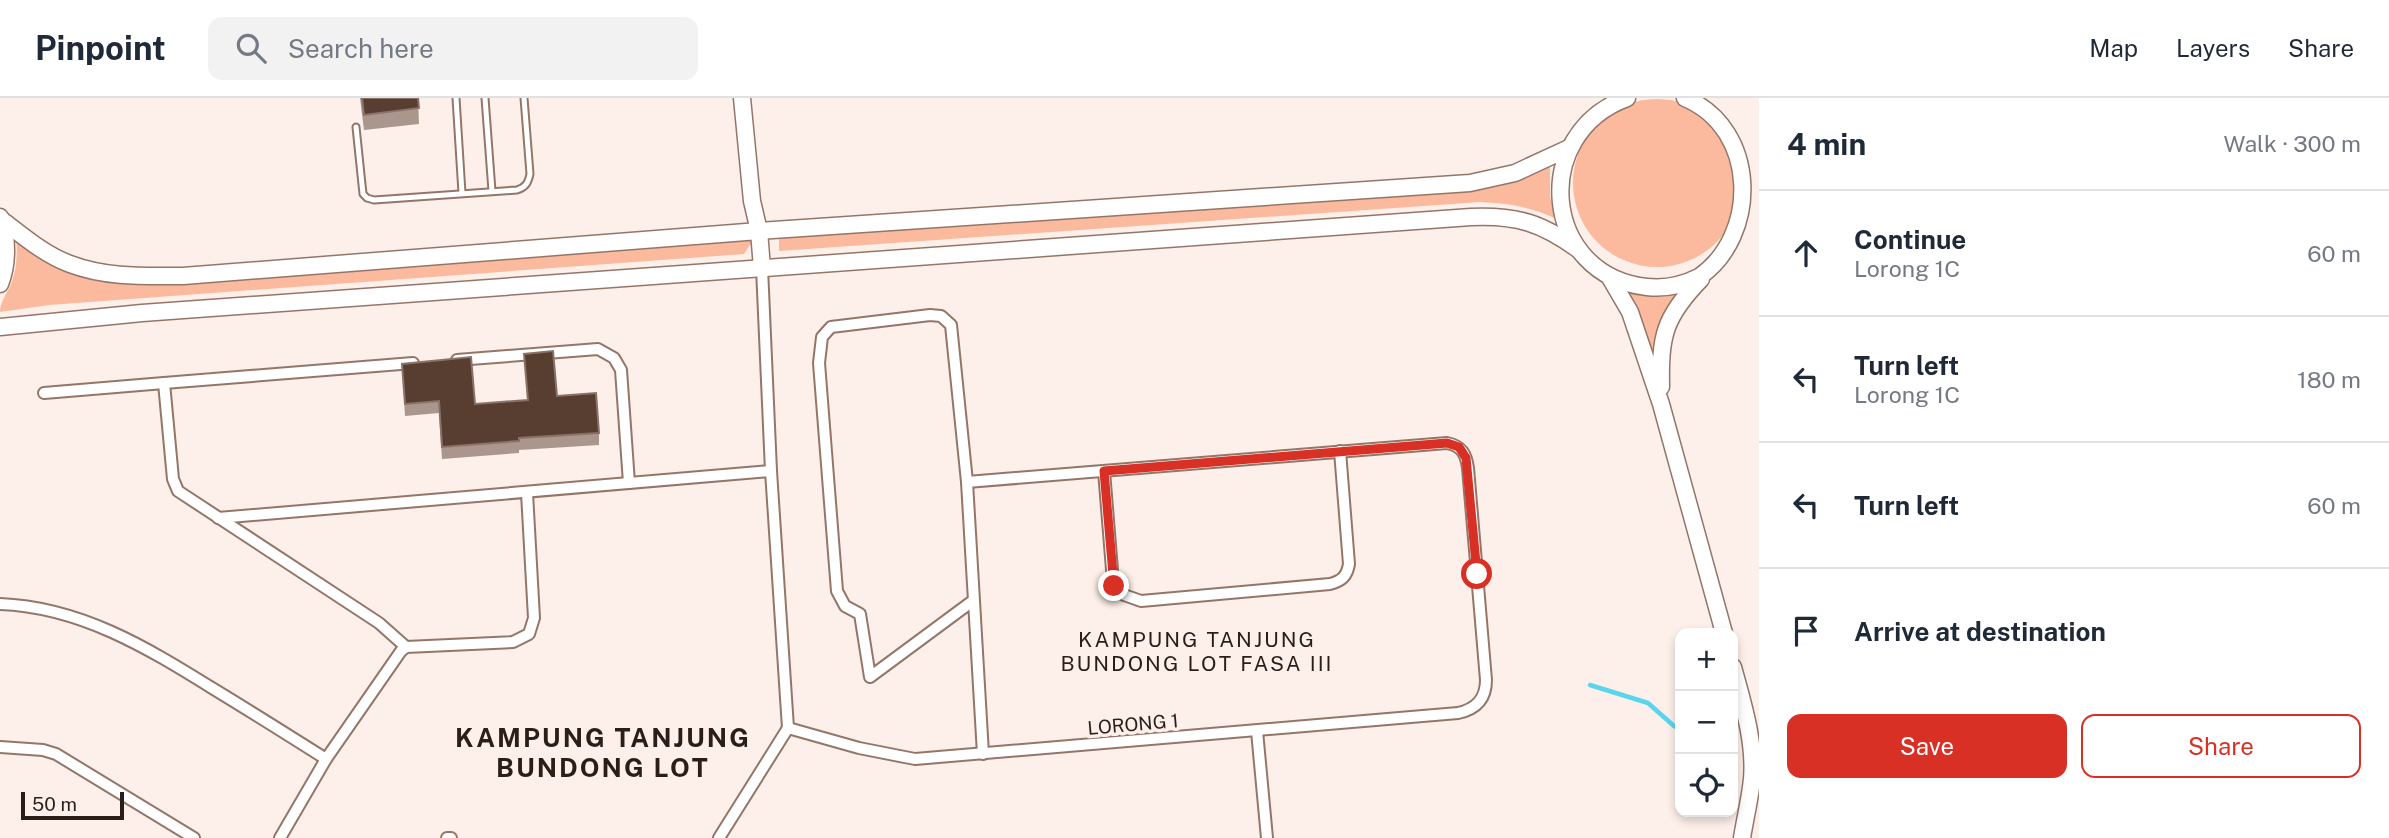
<!DOCTYPE html>
<meta charset="utf-8">
<style>
:root{--surface:#fff;--page:#f2f2f3;--text:#1f2937;--muted:#747a83;--line:#e0e1e3;--accent:#d93025}
body{margin:0;font-family:"Public Sans",sans-serif;background:var(--page);color:var(--text)}
.controls{position:absolute;right:21px;bottom:21px;display:grid;overflow:hidden;border-radius:14px;box-shadow:0 4px 10px #0003}
.controls button{width:63px;height:63px;display:grid;place-items:center;padding:0;border:0;border-bottom:2px solid var(--line);background:var(--surface);color:var(--text);font:35px sans-serif}
.scale{position:absolute;left:21px;bottom:18px;width:103px;box-sizing:border-box;padding-left:7px;border:4px solid #2a1e19;border-top:0;font-size:19px;line-height:24px;white-space:nowrap;color:#2a1e19;-webkit-text-stroke:5px #fdefe9;paint-order:stroke}
.stop{position:absolute;width:21px;height:21px;margin:-16px;border:5px solid #d93025;border-radius:50%;background:#fff}
.stop.end{background:#d93025;border-color:#fff;box-shadow:0 2px 7px #0008}
.list{margin:0;padding:0;list-style:none}
h2{display:flex;justify-content:space-between;align-items:center;height:91px;margin:0;padding:0 28px;font-size:30px}
h2 small{font-size:23px;font-weight:400;color:var(--muted)}
.list li{display:grid;grid-template-columns:46px 1fr auto;gap:21px;align-items:center;box-sizing:border-box;height:126px;padding:0 28px;border-top:2px solid var(--line)}
.list b{display:block;font-size:26px;white-space:nowrap}
.list p{margin:0;font-size:23px;white-space:nowrap;color:var(--muted)}
.list em{font-size:23px;font-style:normal;color:var(--muted)}
.actions{display:flex;gap:14px;padding:21px 28px}
.actions a{flex:1;padding:16px 0;border:2px solid var(--accent);border-radius:14px;text-align:center;font-size:24px;color:var(--accent)}
.actions .main{background:var(--accent);color:#fff}
.icon{flex:none;width:38px;height:38px;fill:none;stroke:currentColor;stroke-width:2;stroke-linecap:round;stroke-linejoin:round}
.map{position:relative;flex:none;width:1759px;height:740px;overflow:hidden}
header{display:flex;align-items:center;gap:42px;box-sizing:border-box;height:98px;padding:0 35px;background:var(--surface);border-bottom:2px solid var(--line)}
header strong{font-size:33px}
nav{display:flex;gap:38px;margin-inline-start:auto;font-size:24px}
.search{width:490px;height:63px;background:var(--page);display:flex;align-items:center;gap:18px;box-sizing:border-box;padding:0 24px;border-radius:14px;color:var(--muted);font-size:26px}
main{display:flex}
aside{flex:1;background:var(--surface)}
.map>svg:first-child{display:block}
</style>
<header>
<strong>Pinpoint</strong>
<div class="search"><svg class="icon" aria-label="search" viewBox="0 0 24 24"><circle cx="10" cy="10" r="6"/><path d="M15 15l6 6"/></svg>Search here</div>
<nav><a>Map</a><a>Layers</a><a>Share</a></nav>
</header>
<main>
<div class="map">
<svg width="1759" height="740" viewBox="0 0 1759 740">
<rect width="100%" height="100%" fill="#fdefe9"/>
<g fill="#fbb99d">
<circle cx="1657" cy="85" r="84"/>
<path d="M1550 59V99L1557 121C1531 109 1508 105 1480 104L779 153V137L1479 86Z"/>
<path d="M16 133 36 149 127 180 756 138 744 156 49 207 0 214C0 203 9 193 12 183 18 167 17 150 16 133Z"/>
<path d="M1626 189H1682C1665 213 1659 228 1653 257L1637 210Z"/>
</g>
<g fill="none" stroke-linecap="round" stroke-linejoin="round">
<polyline stroke="#59d5ec" stroke-width="4.5" points="1590,587 1648,605 1674,628 1680,630"/>
<g stroke="#947669" stroke-width="9">
<g id="lane">
<polyline points="456,0 462,95"/>
<polyline points="485,0 492,93"/>
<path d="M356 29 363 96 367 100 374 102 517 92C526 89 528 85 530 76L524 0"/>
</g>
</g>
<g stroke="#947669" stroke-width="14">
<g id="street">
<polyline points="762,170 771,373 788,630"/>
<polyline points="457,262 598,251 614,260 621,272 629,385"/>
<polyline points="44,295 164,285"/>
<path d="M1104 373 1113 484 1124 497 1141 503 1330 486C1342 483 1347 478 1349 466L1340 353"/>
<polyline points="218,420 771,373"/>
<polyline points="974,502 870,579 860,516 845,508 837,493 819,265 822,239 831,229 930,217 941,218 951,227 967,384 983,656"/>
<path d="M0 506C80 509 146 549 212 590 250 613 288 637 326 661"/>
<polyline points="406,549 379,525 178,393 173,381 164,285 413,265"/>
<path d="M788 630 859 650 915 661 1458 615C1477 611 1486 600 1486 582L1468 370C1466 356 1462 348 1447 345L967 384"/>
<polyline points="1257,633 1267,740"/>
<polyline points="0,649 43,652 56,656 194,740"/>
<polyline points="280,740 326,661 401,553 406,549 513,544 529,536 534,520 527,395"/>
<polyline points="447,740 451,740"/>
<polyline points="719,740 788,630"/>
</g>
</g>
<g stroke="#947669" stroke-width="19">
<g id="secondary">
<polyline points="742,0 752,103 759,133 762,170"/>
<path d="M1627 0C1529 36 1542 178 1647 189 1665 191 1683 187 1699 179 1759 138 1759 31 1685 0"/>
<path d="M0 119C8 139 8 166 0 186"/>
<path d="M2 122C23 138 45 157 70 166 107 180 145 178 183 178L759 133 1470 85 1515 75 1569 50"/>
<polyline points="1609,178 1630,214 1661,306 1724,535"/>
<path d="M0 229 142 215 1471 119C1517 117 1542 125 1579 152"/>
<path d="M1661 289C1660 238 1664 219 1701 181"/>
<path d="M1733 569C1743 606 1755 643 1752 681 1750 701 1745 721 1742 740"/>
</g>
</g>
<use href="#lane" stroke="#fff" stroke-width="5"/>
<use href="#street" stroke="#fff" stroke-width="10"/>
<use href="#secondary" stroke="#fff" stroke-width="16"/>
</g>
<g fill="#aa968d">
<polygon points="360,0 418,0 419,26 364,32"/>
<polygon points="524,256 557,298 599,335 599,347 519,352 519,355 442,361 439,315 405,318 402,266 475,306 527,302"/>
</g>
<g fill="#583d31" stroke="#8a7268" stroke-width="2">
<polygon points="362,0 418,0 419,10 364,17"/>
<polygon points="553,253 557,298 596,295 599,335 519,340 519,343 442,349 439,303 405,306 402,266 471,259 475,306 528,302 524,256"/>
</g>
<g fill="none" stroke-linecap="round" stroke-linejoin="round">
<polyline stroke="#d93025" stroke-width="9" points="1114,488 1104,373 1447,345 1459,349 1466,360 1477,476"/>
</g>
<g text-anchor="middle" stroke-width="7" stroke-linejoin="round" paint-order="stroke">
<g font-size="19" fill="#2a1e19" stroke="#fdefe9">
<text transform="translate(1133 626) rotate(-5)" y="7">LORONG 1</text>
</g>
<g font-size="21" letter-spacing="2" fill="#2a1e19" stroke="#fdefe9">
<text x="1197" y="549">KAMPUNG TANJUNG<tspan x="1197" dy="24">BUNDONG LOT FASA III</tspan></text>
</g>
<g font-size="26" font-weight="bold" letter-spacing="2" fill="#2a1e19" stroke="#fdefe9">
<text x="603" y="649">KAMPUNG TANJUNG<tspan x="603" dy="30">BUNDONG LOT</tspan></text>
</g>
</g>
</svg>
<div class="controls">
<button>+</button>
<button>−</button>
<button><svg class="icon" aria-label="locate" viewBox="0 0 24 24"><circle cx="12" cy="12" r="6"/><path d="M12 2v4M12 18v4M2 12h4M18 12h4"/></svg></button>
</div>
<div class="scale">50 m</div>
<div class="stop" style="left:1477px;top:476px"></div>
<div class="stop end" style="left:1114px;top:488px"></div>
</div>
<aside>
<h2>4 min<small>Walk · 300 m</small></h2>
<ul class="list">
<li><svg class="icon" aria-label="ahead" viewBox="0 0 24 24"><path d="M12 20V5M6 11l6-6 6 6"/></svg><div><b>Continue</b><p>Lorong 1C</p></div><em>60 m</em></li>
<li><svg class="icon" aria-label="left" viewBox="0 0 24 24"><path d="M17 20v-9H6M10 6l-5 5 5 5"/></svg><div><b>Turn left</b><p>Lorong 1C</p></div><em>180 m</em></li>
<li><svg class="icon" aria-label="left" viewBox="0 0 24 24"><path d="M17 20v-9H6M10 6l-5 5 5 5"/></svg><div><b>Turn left</b></div><em>60 m</em></li>
<li><svg class="icon" aria-label="arrive" viewBox="0 0 24 24"><path d="M6 21V4h12l-3 4 3 4H6"/></svg><div><b>Arrive at destination</b></div></li>
</ul>
<div class="actions"><a class="main">Save</a><a>Share</a></div>
</aside>
</main>
